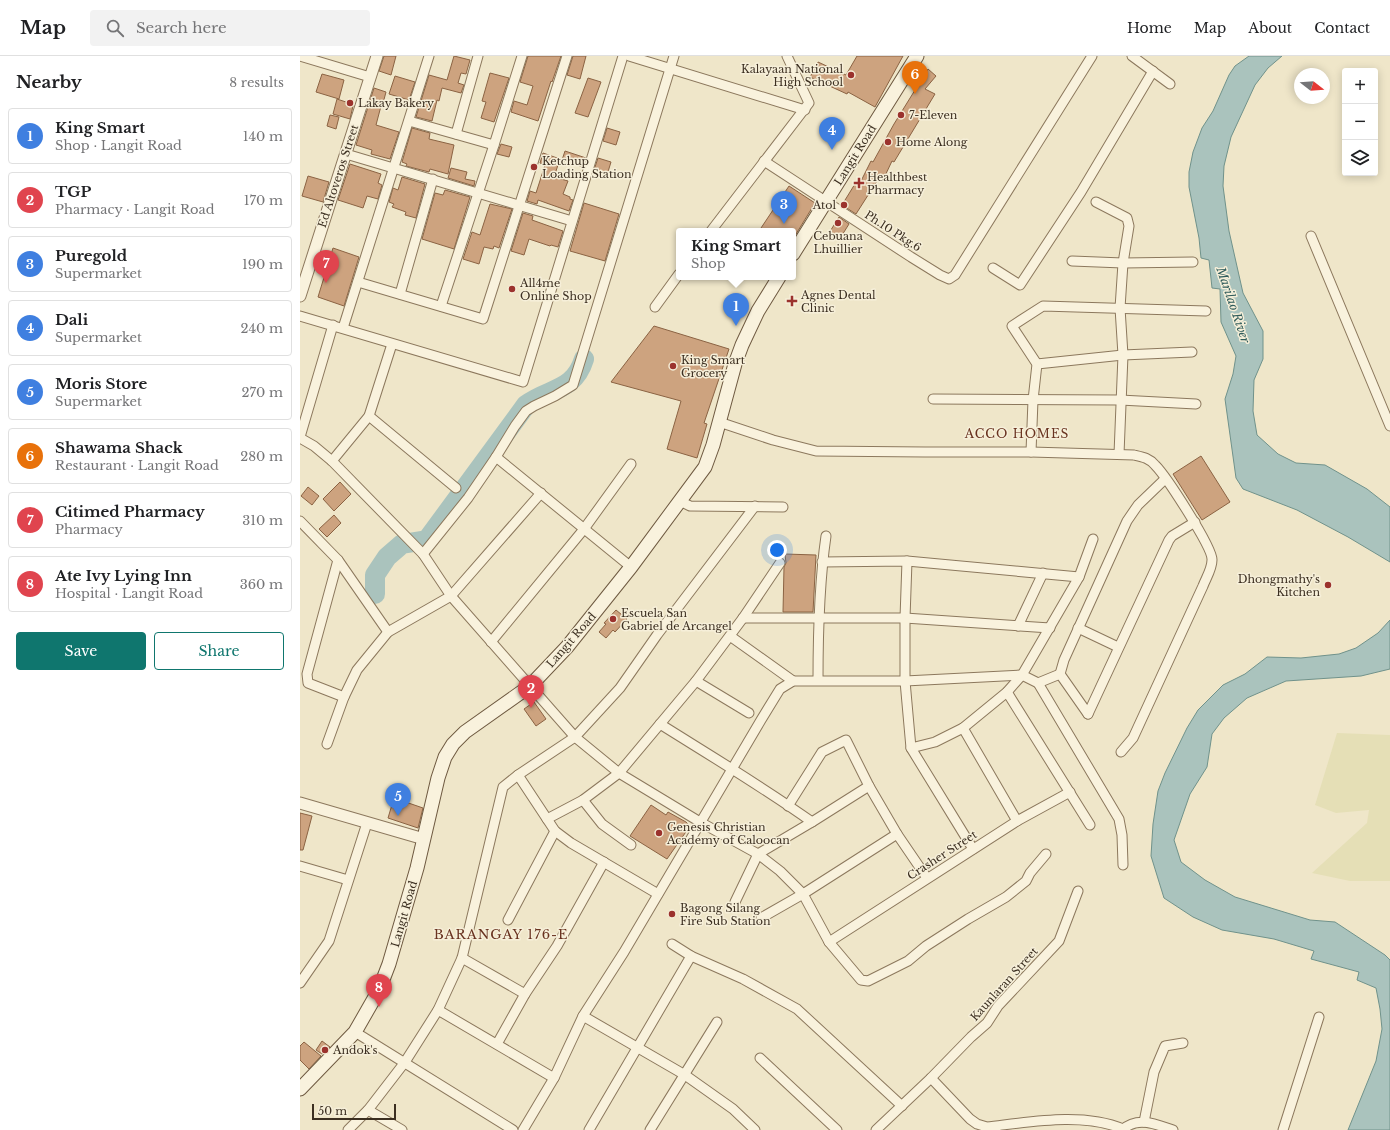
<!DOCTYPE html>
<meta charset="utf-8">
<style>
:root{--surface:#fff;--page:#f2f2f2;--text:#202124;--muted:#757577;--line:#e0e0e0;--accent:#0f766e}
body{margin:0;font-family:"Libre Baskerville",serif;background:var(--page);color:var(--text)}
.controls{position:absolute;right:12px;top:12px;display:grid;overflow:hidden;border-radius:4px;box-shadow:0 2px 10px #0003}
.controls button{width:36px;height:36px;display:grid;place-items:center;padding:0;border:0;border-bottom:1px solid var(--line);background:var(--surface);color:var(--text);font:20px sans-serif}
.compass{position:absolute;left:994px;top:12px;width:36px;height:36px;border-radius:50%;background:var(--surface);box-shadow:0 2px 10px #0003;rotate:107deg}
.scale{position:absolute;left:12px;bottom:10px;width:84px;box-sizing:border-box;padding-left:4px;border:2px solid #3c2f21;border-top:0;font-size:11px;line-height:14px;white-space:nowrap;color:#3c2f21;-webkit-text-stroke:3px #f6efd9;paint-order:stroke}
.you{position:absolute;left:477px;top:494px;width:14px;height:14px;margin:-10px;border:3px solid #fff;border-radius:50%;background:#1a73e8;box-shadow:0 0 0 6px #1a73e833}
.badge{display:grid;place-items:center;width:26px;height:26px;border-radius:50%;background:var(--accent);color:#fff;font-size:13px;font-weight:700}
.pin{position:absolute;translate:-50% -33px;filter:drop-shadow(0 1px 2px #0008)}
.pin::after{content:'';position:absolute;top:21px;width:14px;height:12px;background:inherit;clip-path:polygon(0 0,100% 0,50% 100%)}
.popup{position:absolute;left:376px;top:172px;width:120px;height:52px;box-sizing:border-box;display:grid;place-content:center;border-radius:4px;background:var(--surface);filter:drop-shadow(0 1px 3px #0005);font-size:13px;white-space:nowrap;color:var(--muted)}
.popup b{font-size:15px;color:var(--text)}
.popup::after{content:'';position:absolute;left:50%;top:100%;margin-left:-8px;border:8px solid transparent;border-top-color:var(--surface)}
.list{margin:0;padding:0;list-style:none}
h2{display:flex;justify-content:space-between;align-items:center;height:52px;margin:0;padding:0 16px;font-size:17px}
h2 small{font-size:13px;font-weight:400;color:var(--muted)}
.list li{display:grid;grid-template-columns:26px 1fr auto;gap:12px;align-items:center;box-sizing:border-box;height:56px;margin:0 8px 8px;padding:0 8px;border:1px solid var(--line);border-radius:4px}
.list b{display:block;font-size:15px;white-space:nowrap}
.list p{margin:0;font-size:13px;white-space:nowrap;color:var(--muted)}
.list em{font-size:13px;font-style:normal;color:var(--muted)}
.actions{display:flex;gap:8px;padding:12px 16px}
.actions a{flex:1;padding:9px 0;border:1px solid var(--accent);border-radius:4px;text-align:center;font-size:14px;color:var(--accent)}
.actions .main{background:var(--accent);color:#fff}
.icon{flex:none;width:22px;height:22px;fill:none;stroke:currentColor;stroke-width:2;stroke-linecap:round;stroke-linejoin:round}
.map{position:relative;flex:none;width:1090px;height:1074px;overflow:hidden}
header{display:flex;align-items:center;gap:24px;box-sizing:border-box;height:56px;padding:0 20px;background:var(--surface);border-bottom:1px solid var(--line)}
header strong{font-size:19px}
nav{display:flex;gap:22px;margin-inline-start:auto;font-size:14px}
.search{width:280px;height:36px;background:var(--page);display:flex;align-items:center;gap:10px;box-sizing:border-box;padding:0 14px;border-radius:4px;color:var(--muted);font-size:15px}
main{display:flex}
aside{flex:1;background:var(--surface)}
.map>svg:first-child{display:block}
</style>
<header>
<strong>Map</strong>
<div class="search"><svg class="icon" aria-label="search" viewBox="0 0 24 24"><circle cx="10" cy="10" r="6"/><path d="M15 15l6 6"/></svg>Search here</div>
<nav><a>Home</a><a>Map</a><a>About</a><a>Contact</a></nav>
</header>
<main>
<aside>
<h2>Nearby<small>8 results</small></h2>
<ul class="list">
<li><span class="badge" style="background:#3f7fe0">1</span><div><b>King Smart</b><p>Shop · Langit Road</p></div><em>140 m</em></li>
<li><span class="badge" style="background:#e0444e">2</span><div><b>TGP</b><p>Pharmacy · Langit Road</p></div><em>170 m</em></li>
<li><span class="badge" style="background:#3f7fe0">3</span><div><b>Puregold</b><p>Supermarket</p></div><em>190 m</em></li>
<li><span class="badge" style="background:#3f7fe0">4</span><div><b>Dali</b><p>Supermarket</p></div><em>240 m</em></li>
<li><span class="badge" style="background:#3f7fe0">5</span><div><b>Moris Store</b><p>Supermarket</p></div><em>270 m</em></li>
<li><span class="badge" style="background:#e8710a">6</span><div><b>Shawama Shack</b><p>Restaurant · Langit Road</p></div><em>280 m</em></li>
<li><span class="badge" style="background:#e0444e">7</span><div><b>Citimed Pharmacy</b><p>Pharmacy</p></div><em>310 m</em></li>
<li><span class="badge" style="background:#e0444e">8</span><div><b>Ate Ivy Lying Inn</b><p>Hospital · Langit Road</p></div><em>360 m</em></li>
</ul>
<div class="actions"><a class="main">Save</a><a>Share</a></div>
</aside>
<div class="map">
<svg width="1090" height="1074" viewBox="0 0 1090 1074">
<rect width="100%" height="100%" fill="#efe6c9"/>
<polygon fill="#e5dfb6" points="1037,677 1090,679 1090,825 1050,825 1012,817 1067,767 1069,754 1036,757 1015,749"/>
<g fill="#aac3bd" stroke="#70928b">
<polygon points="949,0 982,0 968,12 955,29 931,81 924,110 923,130 929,175 943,237 963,275 963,303 954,324 953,355 957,379 978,398 996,407 1025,409 1067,433 1090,451 1090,506 1048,481 997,454 943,433 936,422 925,343 933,318 936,300 921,266 920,233 912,232 909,204 901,202 899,182 889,131 889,116 893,96 902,72 913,55 929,19 935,10"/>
<polygon points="1090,564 1090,613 1061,620 986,625 947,642 924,662 912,678 907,711 890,738 874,784 881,806 905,824 935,841 1010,864 1035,866 1085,899 1090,904 1090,1074 1048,1074 1076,1005 1082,973 1080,953 1076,932 1057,924 1059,916 1011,903 1014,895 974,883 922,874 893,861 864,842 851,800 853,768 858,735 865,717 887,672 898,654 923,629 945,618 967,601 1001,602 1039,598 1056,592 1078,577"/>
</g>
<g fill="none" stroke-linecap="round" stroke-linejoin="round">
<path stroke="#aac3bd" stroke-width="20" d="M75 538V519L87 501 102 488 127 484 226 349C248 332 274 336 284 303"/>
</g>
<g fill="#cda37f" stroke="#8b6343">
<polygon points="84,0 96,0 91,19 79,15"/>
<polygon points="154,0 170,4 166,18 161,17 158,27 164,29 161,37 142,32 139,45 137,44 132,65 116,61 129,19 147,24"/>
<polygon points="228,0 261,0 252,26 251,25 238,65 211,56 214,45 227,49 233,30 220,26"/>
<polygon points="273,0 286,0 280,23 267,19"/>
<polygon points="557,0 603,0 575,51 548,36 547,38 510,21 518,6 546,19"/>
<polygon points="628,13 636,20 625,33 635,38 594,106 592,105 583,124 579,122 556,158 542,149 558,123 561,125 571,105 573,106 594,68"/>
<polygon points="190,17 209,22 194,66 181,62 186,46 182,45"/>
<polygon points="22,18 44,24 39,43 16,36"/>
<polygon points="95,20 115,26 109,44 89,38"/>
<polygon points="288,22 301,26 288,61 275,57"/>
<polygon points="74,32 86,36 82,51 81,50 76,69 99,76 90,103 71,98 72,94 56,89"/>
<polygon points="37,43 46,46 46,48 53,50 50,63 33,58"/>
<polygon points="30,59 39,61 36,73 27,70"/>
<polygon points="112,72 130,77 129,83 154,89 148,118 130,113 129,116 106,110 107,108 102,106"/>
<polygon points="307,72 320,76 316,89 303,85"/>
<polygon points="201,88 212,91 209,101 197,98"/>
<polygon points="265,95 286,102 283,111 262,104"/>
<polygon points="243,97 260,103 254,121 268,125 263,138 270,141 270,143 273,144 269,155 238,144 237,148 227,145 230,135 236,137 245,109 240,107"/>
<polygon points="298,102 311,106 307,119 294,114"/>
<polygon points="50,108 81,118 78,127 82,129 78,143 67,140 63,152 38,144"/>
<polygon points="151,112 167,116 165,123 175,125 174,130 148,122"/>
<polygon points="8,120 29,126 23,146 2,140"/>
<polygon points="102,121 125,128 116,162 105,159 106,156 92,151 94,148 89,146 93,132 98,134"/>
<polygon points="489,130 515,147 493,183 493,175 459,175"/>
<polygon points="145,134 170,141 154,193 122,183 135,137 143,139"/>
<polygon points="284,147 319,158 305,205 270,195"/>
<polygon points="190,148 212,153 199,192 194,190 193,193 184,191 179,208 163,203 172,176 180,179"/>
<polygon points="223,157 233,160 232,164 263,175 258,191 251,189 250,190 229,183 224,199 211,195"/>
<polygon points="539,161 549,168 539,184 529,177"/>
<polygon points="33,192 59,201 44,250 18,241"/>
<polygon points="354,270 429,293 404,367 407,368 397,402 367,393 381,345 311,326"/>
<polygon points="901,400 930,446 902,464 873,418"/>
<polygon points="40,426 51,438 34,455 23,443"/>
<polygon points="8,431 19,440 12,449 1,440"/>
<polygon points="34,459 41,467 27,481 19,473"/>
<polygon points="485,498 516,499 513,556 483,556 484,511 486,507"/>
<polygon points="316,554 327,563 315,576 313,574 306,582 299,576 306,568 304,567"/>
<polygon points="234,646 246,663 236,670 224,653"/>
<polygon points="94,742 123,752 118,772 88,762"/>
<polygon points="351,749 366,759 368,756 386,766 390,770 367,803 330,780"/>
<polygon points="0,757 12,760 3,794 0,794"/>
<polygon points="22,985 30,991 22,998 16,994"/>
<polygon points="4,986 21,1000 9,1013 0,1004 0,990"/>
</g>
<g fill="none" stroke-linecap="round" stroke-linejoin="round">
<g stroke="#8c785d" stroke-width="11">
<g id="minor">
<polyline points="0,0 70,21"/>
<polyline points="329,0 505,54"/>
<polyline points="832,0 870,28"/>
<polyline points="109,65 194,89"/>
<polyline points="156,78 178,0"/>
<polyline points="46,98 272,165"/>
<polyline points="464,105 611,201 640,219 649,223 655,219 792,0"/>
<polyline points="796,146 827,162 829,170 823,207 820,252 823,299 819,398"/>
<polyline points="411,175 509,47 487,0"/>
<polyline points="1011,180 1090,370"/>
<polyline points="772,205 823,207 893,206"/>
<polyline points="693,212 720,229 781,136 853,15"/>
<polyline points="58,226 183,263 267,0"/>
<polyline points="100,238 133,123"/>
<polyline points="141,250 194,89 222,0"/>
<polyline points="355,251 379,218"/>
<polyline points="0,260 223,326 323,0"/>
<polyline points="43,272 129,0"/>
<polyline points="737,308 823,299 892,296"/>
<polyline points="633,343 820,344 896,348"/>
<polyline points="69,360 156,432"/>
<path d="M419 366 473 384 516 395 625 396H731L834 399C843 401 849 402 855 409 866 420 913 492 912 504 912 513 906 522 903 530L833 682 821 696"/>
<polyline points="0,381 33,269"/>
<polyline points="0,382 14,390 32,405 123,498 151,540 275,681 319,717 400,766 458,798 480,815 503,838 529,886 561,924 568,925 608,905 626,890 668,863 706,841 726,825 730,817 746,798"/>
<polyline points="731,396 733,344 737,308 712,270 743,250 906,255"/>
<polyline points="196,401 331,511"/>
<polyline points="32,405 69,360 92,288"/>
<polyline points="380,445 390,450 483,451"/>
<polyline points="0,465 38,504 88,576"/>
<polyline points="123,498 168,442 196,401 215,370 226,355 234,350 255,340 273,329 374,0"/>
<polyline points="38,504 7,618 8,627 44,641"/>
<polyline points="607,505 605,562 605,625 611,692 673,793"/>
<polyline points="522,506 607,505 779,521"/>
<polyline points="443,562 605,562 750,572"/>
<polyline points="718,570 743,517"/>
<polyline points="778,572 818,591"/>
<polyline points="430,580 493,625"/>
<polyline points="191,586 284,473 331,408"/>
<path d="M518 624C518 576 519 528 526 480"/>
<polyline points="396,625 449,657"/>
<polyline points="738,627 819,763 822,779 823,809"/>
<polyline points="707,636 790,769"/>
<polyline points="788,658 760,618 764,604 827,465 838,449 865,423"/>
<polyline points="788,658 869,484 872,480 895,466"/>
<path d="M360 668C411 700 463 731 512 766"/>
<polyline points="663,672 717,765"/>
<polyline points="27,688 44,641 57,614 88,576 151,540 241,437"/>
<polyline points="611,692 635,686 663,672 707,636 722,619 779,521 793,483"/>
<polyline points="218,719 255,775 271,787 358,838"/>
<polyline points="283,744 302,768 331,789"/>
<polyline points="488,750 522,696 546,684 569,730 597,778 627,822"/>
<polyline points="247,763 283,744 319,717 396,625 443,562 480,507"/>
<polyline points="0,810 48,824"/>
<polyline points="435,846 458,798 512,766 569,730"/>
<polyline points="461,862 503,838 597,778"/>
<polyline points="208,864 255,775"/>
<polyline points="529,886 717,765 770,736"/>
<polyline points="372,888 391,900 443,923 497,953 602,1050"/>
<polyline points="162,902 225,938"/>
<polyline points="0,927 29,885 67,767"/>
<polyline points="138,954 254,1022"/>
<polyline points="283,960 385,1019 433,1053 455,1074"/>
<polyline points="55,976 213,1074"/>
<polyline points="197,988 225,938 257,890 304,806"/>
<polyline points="460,1002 537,1074"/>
<path d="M631 1022 670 1063 677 1068 687 1071C730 1066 783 1056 823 1073"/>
<polyline points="68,1054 102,1074"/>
<polyline points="844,1066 854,1016 865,990 883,987"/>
<polyline points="48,1074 68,1054 105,1006 138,954 162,902 203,731 218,719 275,681 320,632 357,579 455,450"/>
<polyline points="223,1074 254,1022 283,960 324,896 461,664 480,633 493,625 605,625 722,619 738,627 760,618"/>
<polyline points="289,1074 391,900"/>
<polyline points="350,1074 417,966"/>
<polyline points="576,1074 631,1022 671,981 687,967 698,950 759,885 778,835"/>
<path d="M822 1074C838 1060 855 1068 873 1074"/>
<polyline points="983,1074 1019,961"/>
</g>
</g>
<g stroke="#8c785d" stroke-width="13">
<g id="tertiary">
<polyline points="0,240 77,0"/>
<polyline points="0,747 124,783"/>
</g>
</g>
<g stroke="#6e5940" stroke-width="15">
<g id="secondary">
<polyline points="493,198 617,0"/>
<polyline points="0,1033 55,976 79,934 89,908 117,812 138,722 145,701 153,688 165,676 230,630 267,591 331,511 405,411 413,389 435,308 442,289 458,255 479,221"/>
</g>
</g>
<use href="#minor" stroke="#f9f2dd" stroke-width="9"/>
<use href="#tertiary" stroke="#f9f2dd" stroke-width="11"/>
<use href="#secondary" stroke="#f9f2dd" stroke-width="13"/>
</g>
<g fill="#9b322d" stroke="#f6efd9" stroke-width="1.5">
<circle cx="551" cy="19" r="4"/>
<circle cx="50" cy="47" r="4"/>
<circle cx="601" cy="59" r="4"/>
<circle cx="588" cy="86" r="4"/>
<circle cx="234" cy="111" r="4"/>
<path d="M557 121h4v4h4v4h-4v4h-4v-4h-4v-4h4z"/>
<circle cx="544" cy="149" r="4"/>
<circle cx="538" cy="167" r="4"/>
<circle cx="212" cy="233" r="4"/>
<path d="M490 239h4v4h4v4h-4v4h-4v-4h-4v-4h4z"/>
<circle cx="373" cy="310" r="4"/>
<circle cx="1028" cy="529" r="4"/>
<circle cx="313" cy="563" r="4"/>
<circle cx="359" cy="777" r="4"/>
<circle cx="372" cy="858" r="4"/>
<circle cx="25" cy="994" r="4"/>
</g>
<g text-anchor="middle" stroke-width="3" stroke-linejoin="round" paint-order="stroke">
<g font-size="11" fill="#3c2f21" stroke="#f6efd9" text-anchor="start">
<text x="543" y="17" text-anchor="end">Kalayaan National<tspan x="543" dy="13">High School</tspan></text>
<text x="58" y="51">Lakay Bakery</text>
<text x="609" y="63">7-Eleven</text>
<text x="596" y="90">Home Along</text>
<text x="242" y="109">Ketchup<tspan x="242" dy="13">Loading Station</tspan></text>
<text x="567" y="125">Healthbest<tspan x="567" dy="13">Pharmacy</tspan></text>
<text x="536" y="153" text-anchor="end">Atol</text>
<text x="538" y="184" text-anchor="middle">Cebuana<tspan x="538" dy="13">Lhuillier</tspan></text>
<text x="220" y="231">All4me<tspan x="220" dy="13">Online Shop</tspan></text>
<text x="501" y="243">Agnes Dental<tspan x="501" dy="13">Clinic</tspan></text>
<text x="381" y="308">King Smart<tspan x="381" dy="13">Grocery</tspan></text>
<text x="1020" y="527" text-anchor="end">Dhongmathy's<tspan x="1020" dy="13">Kitchen</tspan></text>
<text x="321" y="561">Escuela San<tspan x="321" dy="13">Gabriel de Arcangel</tspan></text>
<text x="367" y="775">Genesis Christian<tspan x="367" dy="13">Academy of Caloocan</tspan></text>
<text x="380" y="856">Bagong Silang<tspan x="380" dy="13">Fire Sub Station</tspan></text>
<text x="33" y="998">Andok's</text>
</g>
<g font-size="11" fill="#3c2f21" stroke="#f6efd9">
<text transform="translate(555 99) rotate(-58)" y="4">Langit Road</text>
<text transform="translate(38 120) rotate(-72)" y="4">Ed Altoveros Street</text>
<text transform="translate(593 175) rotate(33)" y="4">Ph.10 Pkg.6</text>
<text transform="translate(271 584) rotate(-49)" y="4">Langit Road</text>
<text transform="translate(642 799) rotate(-33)" y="4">Crasher Street</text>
<text transform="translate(104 858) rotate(-74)" y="4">Langit Road</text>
<text transform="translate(704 928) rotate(-48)" y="4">Kaunlaran Street</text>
</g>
<g font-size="12" font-style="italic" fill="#305c5b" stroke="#f6efd9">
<text transform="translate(933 249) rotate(71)" y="4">Marilao River</text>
</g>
<g font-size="12" letter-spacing="1" fill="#693320" stroke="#f6efd9">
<text x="717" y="382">ACCO HOMES</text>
</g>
<g font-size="13" letter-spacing="1" fill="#693320" stroke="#f6efd9">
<text x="201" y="883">BARANGAY 176-E</text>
</g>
</g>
</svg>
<div class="controls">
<button>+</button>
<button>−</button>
<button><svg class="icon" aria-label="layers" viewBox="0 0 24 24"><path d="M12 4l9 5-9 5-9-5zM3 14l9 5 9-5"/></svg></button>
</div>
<svg class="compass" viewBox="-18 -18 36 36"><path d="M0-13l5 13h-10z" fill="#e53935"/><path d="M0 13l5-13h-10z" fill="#757577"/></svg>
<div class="scale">50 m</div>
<div class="you"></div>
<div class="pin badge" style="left:436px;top:270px;background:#3f7fe0">1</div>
<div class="popup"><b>King Smart</b>Shop</div>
<div class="pin badge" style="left:231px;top:652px;background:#e0444e">2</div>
<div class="pin badge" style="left:484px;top:168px;background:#3f7fe0">3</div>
<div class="pin badge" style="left:532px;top:94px;background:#3f7fe0">4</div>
<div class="pin badge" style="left:98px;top:760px;background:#3f7fe0">5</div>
<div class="pin badge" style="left:615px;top:38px;background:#e8710a">6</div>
<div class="pin badge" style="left:26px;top:227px;background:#e0444e">7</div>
<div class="pin badge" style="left:79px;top:951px;background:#e0444e">8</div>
</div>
</main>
